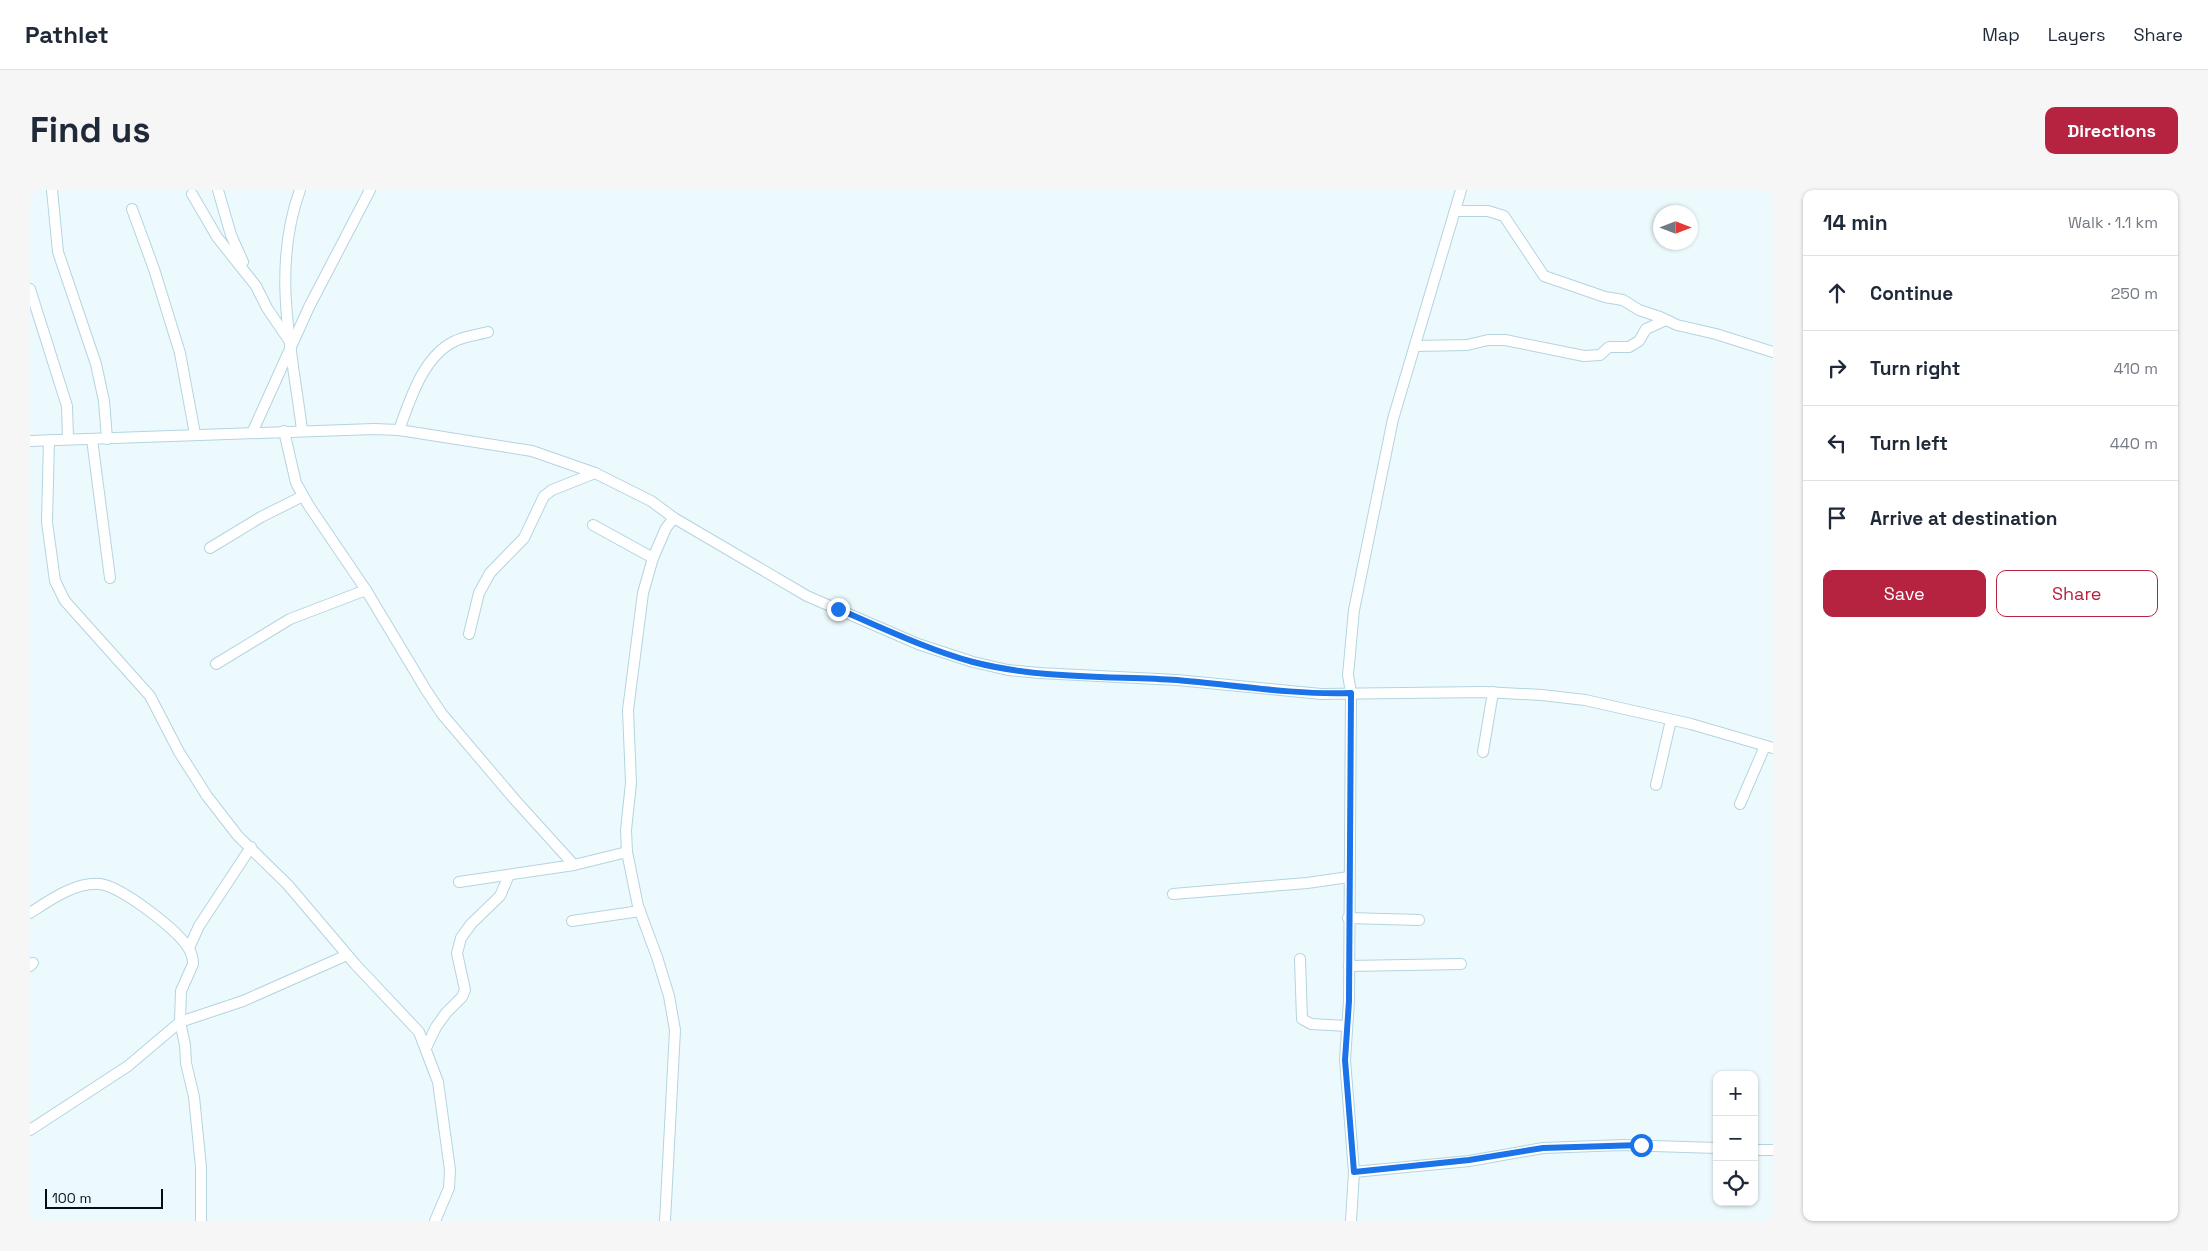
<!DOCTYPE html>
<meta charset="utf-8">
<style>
:root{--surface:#fff;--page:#f6f6f7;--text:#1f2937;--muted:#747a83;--line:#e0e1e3;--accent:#b52341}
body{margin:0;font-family:"Space Grotesk",sans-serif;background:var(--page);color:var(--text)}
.controls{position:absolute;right:15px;bottom:15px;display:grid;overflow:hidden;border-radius:10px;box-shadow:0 1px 4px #0004}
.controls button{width:45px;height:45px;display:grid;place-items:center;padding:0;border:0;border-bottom:1px solid var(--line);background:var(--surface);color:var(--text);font:25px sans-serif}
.compass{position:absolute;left:1623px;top:15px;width:45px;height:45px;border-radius:50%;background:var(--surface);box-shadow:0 1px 4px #0004;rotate:90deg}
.scale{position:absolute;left:15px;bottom:12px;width:118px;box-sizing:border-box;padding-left:5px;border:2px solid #040f13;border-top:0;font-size:14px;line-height:18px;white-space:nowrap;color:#040f13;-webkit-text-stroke:4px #ecfafe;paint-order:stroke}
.stop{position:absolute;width:15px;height:15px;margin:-11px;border:4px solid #1a73e8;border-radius:50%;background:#fff}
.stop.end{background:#1a73e8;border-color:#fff;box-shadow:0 1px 5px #0008}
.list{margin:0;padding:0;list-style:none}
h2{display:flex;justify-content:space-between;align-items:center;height:65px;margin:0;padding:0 20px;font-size:21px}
h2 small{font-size:16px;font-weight:400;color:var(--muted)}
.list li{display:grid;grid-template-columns:32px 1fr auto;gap:15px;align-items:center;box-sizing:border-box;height:75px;padding:0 20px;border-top:1px solid var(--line)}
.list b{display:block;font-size:19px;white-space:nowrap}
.list em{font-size:16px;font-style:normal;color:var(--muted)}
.actions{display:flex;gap:10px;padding:15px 20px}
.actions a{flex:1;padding:11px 0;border:1px solid var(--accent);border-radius:10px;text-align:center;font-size:18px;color:var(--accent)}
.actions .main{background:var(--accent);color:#fff}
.icon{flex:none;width:28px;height:28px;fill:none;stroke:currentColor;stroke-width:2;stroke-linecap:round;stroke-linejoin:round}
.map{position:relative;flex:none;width:1743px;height:1031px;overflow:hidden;border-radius:10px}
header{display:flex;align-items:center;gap:30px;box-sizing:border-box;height:70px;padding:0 25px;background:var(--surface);border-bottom:1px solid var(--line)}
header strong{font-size:24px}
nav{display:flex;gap:28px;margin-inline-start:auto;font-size:18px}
.intro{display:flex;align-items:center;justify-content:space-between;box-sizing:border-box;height:120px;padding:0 30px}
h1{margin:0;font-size:35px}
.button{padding:12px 22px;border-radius:10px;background:var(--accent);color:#fff;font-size:18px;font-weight:700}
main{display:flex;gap:30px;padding:0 30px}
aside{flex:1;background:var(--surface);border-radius:10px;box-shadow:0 1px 4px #0004}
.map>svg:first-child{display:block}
</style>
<header>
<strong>Pathlet</strong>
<nav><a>Map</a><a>Layers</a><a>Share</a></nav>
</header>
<div class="intro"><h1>Find us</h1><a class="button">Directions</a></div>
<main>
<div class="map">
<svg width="1743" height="1031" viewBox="0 0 1743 1031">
<rect width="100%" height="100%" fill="#ecfafe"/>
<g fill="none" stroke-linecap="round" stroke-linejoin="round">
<g stroke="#b3d4e0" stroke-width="12">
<g id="minor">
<polyline points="22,0 28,62 66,174 74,211 77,249"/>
<polyline points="188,0 201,45 213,72"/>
<path d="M270 0C241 80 262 159 272 240"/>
<polyline points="162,4 187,47 226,96 237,118 258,149"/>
<polyline points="102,19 124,79 150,163 165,244"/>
<polyline points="1425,21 1458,21 1474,26 1514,86 1575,107 1593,110 1609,120 1630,127 1647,135 1686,144 1743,162"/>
<polyline points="0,99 37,216 38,249"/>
<polyline points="1385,156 1437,155 1458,150 1475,150 1554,166 1570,165 1579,157 1599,157 1609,151 1616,139 1636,130"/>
<path d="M369 240C380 210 393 166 425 151 435 146 447 145 458 142"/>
<polyline points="254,241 266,293 279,316 336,400 396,500 412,524 486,611 544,675"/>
<polyline points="222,243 279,117 340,0"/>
<polyline points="62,249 80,388"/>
<polyline points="19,250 17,332 25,391 35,411 120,506 149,562 177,606 208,646 258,695 325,774 389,842 408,892 420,980 419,998 405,1031"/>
<polyline points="0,251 344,239 369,240 502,261 565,283 621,311 644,328 777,406 888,454 943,472 978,480 1009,483 1147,490 1291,504 1454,502 1512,505 1555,510 1661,534 1743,558"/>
<polyline points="563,335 623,368"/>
<polyline points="180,358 231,327 273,306"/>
<polyline points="439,444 449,403 460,383 494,348 514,306 522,300 565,283"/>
<polyline points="186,474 260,429 336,400"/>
<polyline points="1453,562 1463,502"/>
<polyline points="1626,595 1641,530"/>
<polyline points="1710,614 1735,556"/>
<polyline points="429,692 544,675 597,662"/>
<polyline points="1143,704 1277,693 1319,687"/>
<path d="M0 723C20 710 45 692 70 694 92 697 148 740 159 759 162 764 163 768 163 774L151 801 150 832 155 855 156 873 164 907 171 977V1031"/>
<polyline points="1318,728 1389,730"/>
<polyline points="542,731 610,721"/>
<polyline points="159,758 169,736 221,657"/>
<polyline points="1270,769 1272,829 1281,834 1317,836"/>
<polyline points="0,776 3,773"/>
<polyline points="1319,776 1431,774"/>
<polyline points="396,858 406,837 416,823 432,807 435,800 427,763 431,748 441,734 470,706 479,685"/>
<polyline points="0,940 98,876 150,832 213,811 317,765"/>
<polyline points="1724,960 1743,960"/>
<polyline points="1324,982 1439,971 1513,958 1592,955 1687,958"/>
<polyline points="635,1031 645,840 639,806 627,767 608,716 597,662 596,640 601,593 598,520 613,403 623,368 636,338 644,328"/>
<polyline points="1321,1031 1324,982 1315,870 1319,811 1321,503 1318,485 1324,420 1363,229 1431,0"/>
</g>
</g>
<use href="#minor" stroke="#fff" stroke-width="10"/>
</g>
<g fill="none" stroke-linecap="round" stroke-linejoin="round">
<path stroke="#1a73e8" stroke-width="6" d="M808 419C853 438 896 459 943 472 1009 489 1079 486 1147 490 1205 495 1263 505 1321 503L1319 811 1315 870 1324 982 1439 970 1513 958 1611 955"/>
</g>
</svg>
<div class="controls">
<button>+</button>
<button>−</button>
<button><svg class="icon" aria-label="locate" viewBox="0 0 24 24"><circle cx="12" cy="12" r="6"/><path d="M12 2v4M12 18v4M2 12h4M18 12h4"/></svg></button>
</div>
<svg class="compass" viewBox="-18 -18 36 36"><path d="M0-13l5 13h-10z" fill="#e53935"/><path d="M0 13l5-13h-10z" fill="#747a83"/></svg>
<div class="scale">100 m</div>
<div class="stop" style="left:1611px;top:955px"></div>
<div class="stop end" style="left:808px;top:419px"></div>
</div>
<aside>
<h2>14 min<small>Walk · 1.1 km</small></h2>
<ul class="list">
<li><svg class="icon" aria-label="ahead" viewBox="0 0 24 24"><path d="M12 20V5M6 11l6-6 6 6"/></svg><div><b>Continue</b></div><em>250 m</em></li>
<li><svg class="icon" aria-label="right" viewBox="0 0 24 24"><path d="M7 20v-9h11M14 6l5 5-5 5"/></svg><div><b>Turn right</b></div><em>410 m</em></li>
<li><svg class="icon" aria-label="left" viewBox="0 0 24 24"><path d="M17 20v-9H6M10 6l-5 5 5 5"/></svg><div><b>Turn left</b></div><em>440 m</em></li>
<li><svg class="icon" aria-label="arrive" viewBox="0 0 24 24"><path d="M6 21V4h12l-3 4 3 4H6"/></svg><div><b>Arrive at destination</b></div></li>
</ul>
<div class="actions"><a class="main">Save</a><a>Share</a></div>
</aside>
</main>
